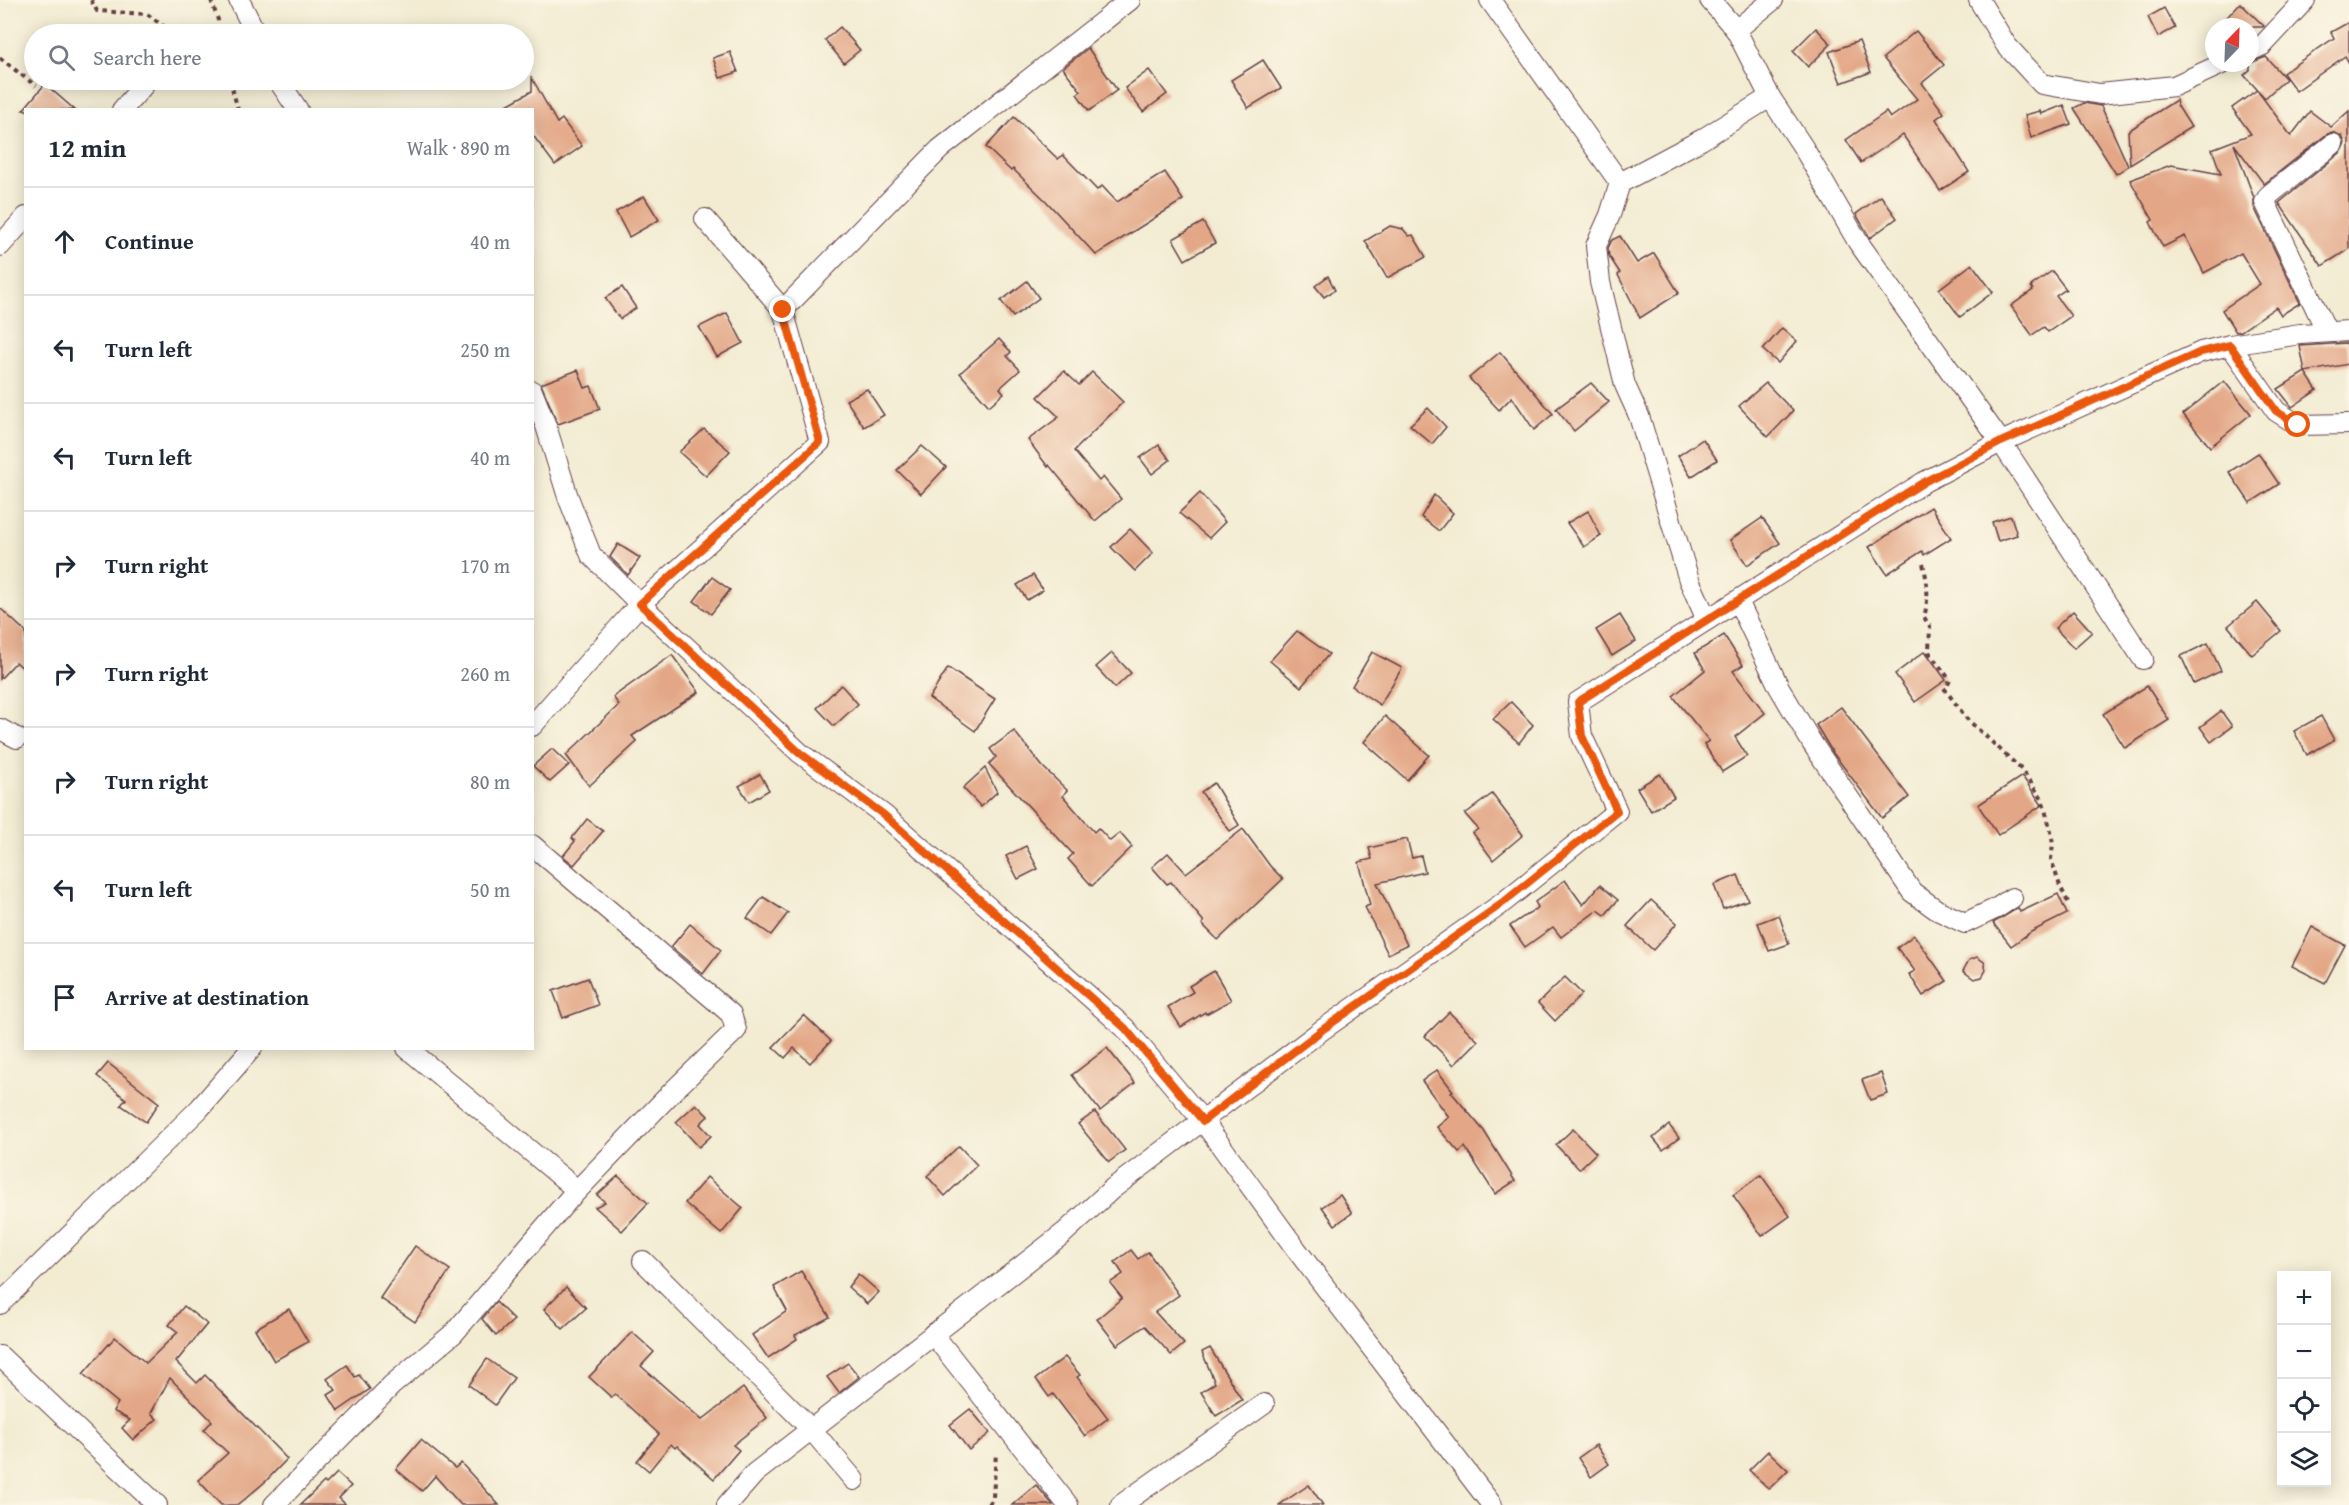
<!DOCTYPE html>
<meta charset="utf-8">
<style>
:root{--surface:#fff;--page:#f6f6f7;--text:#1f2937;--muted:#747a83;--line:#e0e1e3}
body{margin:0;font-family:"Gentium Book Plus",serif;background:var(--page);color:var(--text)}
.controls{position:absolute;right:18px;bottom:18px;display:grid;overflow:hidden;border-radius:0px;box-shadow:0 3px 15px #0003}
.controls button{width:54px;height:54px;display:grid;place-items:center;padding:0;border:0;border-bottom:2px solid var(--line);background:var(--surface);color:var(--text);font:30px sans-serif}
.compass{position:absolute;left:2205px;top:18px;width:54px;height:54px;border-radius:50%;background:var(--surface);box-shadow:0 3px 15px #0003;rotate:23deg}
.stop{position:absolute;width:18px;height:18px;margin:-14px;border:4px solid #ea580c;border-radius:50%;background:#fff}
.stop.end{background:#ea580c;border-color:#fff;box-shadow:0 2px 6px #0008}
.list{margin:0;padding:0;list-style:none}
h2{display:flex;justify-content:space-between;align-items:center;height:78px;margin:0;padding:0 24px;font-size:26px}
h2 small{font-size:20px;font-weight:400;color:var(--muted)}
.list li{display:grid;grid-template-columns:39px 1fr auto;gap:18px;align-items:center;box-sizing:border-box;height:108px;padding:0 24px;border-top:2px solid var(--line)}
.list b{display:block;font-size:22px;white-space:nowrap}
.list em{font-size:20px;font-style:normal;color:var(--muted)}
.icon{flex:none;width:33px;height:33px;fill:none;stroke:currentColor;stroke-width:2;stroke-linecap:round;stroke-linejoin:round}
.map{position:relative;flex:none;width:2349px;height:1505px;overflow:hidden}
.search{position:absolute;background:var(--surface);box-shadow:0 3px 15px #0003;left:24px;top:24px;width:510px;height:66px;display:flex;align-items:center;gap:15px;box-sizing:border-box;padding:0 21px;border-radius:33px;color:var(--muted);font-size:22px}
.panel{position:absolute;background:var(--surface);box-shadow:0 3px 15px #0003;left:24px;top:108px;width:510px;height:942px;border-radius:0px}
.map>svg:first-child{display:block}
</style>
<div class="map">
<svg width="2349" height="1505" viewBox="0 0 2349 1505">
<rect width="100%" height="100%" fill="#fcf5e5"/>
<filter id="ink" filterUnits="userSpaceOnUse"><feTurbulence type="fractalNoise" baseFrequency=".0167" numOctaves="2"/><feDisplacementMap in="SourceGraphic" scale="12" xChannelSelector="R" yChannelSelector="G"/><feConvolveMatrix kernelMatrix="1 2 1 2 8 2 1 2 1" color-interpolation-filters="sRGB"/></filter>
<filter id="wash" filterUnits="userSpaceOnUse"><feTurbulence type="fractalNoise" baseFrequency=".008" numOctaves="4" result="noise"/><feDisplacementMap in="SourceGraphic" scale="24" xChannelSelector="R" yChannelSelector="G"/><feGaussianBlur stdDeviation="1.35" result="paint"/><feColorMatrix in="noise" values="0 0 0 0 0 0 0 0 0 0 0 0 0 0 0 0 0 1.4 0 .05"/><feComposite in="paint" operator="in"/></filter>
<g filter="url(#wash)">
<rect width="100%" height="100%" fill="#f3ecd3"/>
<g id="blocks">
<g fill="#e3a787">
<polygon points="2240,3 2264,26 2263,27 2218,27"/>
<polygon points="2164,8 2175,28 2158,37 2148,17"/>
<polygon points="2349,22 2349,63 2345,56 2296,91 2283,73 2334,38 2331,32"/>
<polygon points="840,27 860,50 844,63 825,40"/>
<polygon points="1816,28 1831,44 1808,67 1793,51"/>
<polygon points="1916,31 1944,65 1922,83 1944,113 1936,119 1969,172 1940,191 1903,135 1861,163 1846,140 1886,112 1890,118 1917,99 1883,58"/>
<polygon points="1859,41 1871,72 1841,83 1829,52"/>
<polygon points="1088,48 1117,90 1089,111 1077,94 1081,91 1063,68"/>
<polygon points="730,52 738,72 720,78 713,58"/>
<polygon points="2266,57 2286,79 2265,98 2244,75 2250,70 2250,63"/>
<polygon points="1263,60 1281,88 1248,108 1231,80"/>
<polygon points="1149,70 1167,94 1143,112 1125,88"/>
<polygon points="532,78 557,123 562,119 582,146 555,165 532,134 532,110 498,110 532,91"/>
<polygon points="45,84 75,110 23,110"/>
<polygon points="2257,90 2291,136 2310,111 2331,127 2349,111 2349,249 2322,266 2279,203 2340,153 2345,143 2342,136 2332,132 2326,135 2264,184 2234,144 2254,198 2254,207 2300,303 2281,315 2276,307 2241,331 2236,332 2222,310 2260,284 2241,253 2204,273 2185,236 2163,247 2150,222 2153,220 2130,180 2171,165 2221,174 2212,149 2251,134 2232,108"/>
<polygon points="2176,100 2177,105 2191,127 2130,165 2128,131"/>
<polygon points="2084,103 2101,106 2128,166 2116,174 2074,108"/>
<polygon points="2064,105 2071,124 2031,138 2025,115 2040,111 2041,114"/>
<polygon points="1014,117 1058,159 1063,155 1097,190 1102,186 1117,202 1165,172 1183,200 1096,255 1046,201 1013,169 1011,171 986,147"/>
<polygon points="644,196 659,220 629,237 616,212"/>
<polygon points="1881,196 1897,218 1870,238 1856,214"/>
<polygon points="1203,222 1215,243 1185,260 1173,239"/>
<polygon points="1390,226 1403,229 1409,236 1413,235 1426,257 1387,278 1365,241"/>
<polygon points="1620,236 1637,263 1654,253 1679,293 1640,318 1618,275 1620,273 1609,256 1608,248 1612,240"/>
<polygon points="1972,264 1993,292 1960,317 1939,289"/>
<polygon points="2052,271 2066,289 2056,296 2071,316 2048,332 2044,327 2032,335 2011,306 2033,290 2031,286"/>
<polygon points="1328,276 1335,290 1324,297 1315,286"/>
<polygon points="1027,281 1039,298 1013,317 1001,301"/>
<polygon points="622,287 636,308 620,319 605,298"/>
<polygon points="727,313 743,343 717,357 699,327"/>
<polygon points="1782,328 1797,341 1778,363 1763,350"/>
<polygon points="999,339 1011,352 1007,356 1020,370 1000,388 1004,393 989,406 960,373"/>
<polygon points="2347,343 2349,364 2305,372 2300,346"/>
<polygon points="1500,352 1553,414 1534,430 1512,397 1499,410 1469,378"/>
<polygon points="578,370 585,388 591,386 600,409 558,424 541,384"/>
<polygon points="1064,371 1079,385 1092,372 1123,402 1074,451 1099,481 1103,477 1121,499 1095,521 1049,465 1048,467 1028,440 1059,417 1038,397"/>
<polygon points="2305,372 2317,390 2292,407 2278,389"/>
<polygon points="2224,381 2251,414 2210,447 2183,414"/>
<polygon points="1591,383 1609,402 1574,431 1556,409"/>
<polygon points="1766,383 1793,411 1768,437 1739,406"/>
<polygon points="867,389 884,415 864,427 846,400"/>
<polygon points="1428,408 1446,427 1432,444 1410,425"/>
<polygon points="704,429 730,451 706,476 679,452"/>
<polygon points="1703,439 1717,460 1691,477 1678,456"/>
<polygon points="1159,445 1170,460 1152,474 1140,458"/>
<polygon points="922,446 946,467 921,494 897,470"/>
<polygon points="2258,453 2279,484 2250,503 2229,472"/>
<polygon points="1200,493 1225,522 1209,538 1179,513"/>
<polygon points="1434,495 1453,513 1439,531 1421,517"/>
<polygon points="1931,507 1951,538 1924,555 1922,551 1887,574 1869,547"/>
<polygon points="1588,511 1601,536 1584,547 1567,523"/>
<polygon points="2011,516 2017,535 1998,541 1992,522"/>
<polygon points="1762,518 1780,543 1747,565 1730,540"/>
<polygon points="1130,529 1153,553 1135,571 1111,547"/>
<polygon points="618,544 640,558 628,575 610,557"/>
<polygon points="1033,575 1043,590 1027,600 1017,585"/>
<polygon points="712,577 730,590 711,614 694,601"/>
<polygon points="2257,602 2281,631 2252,655 2228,626"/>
<polygon points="0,608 26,632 26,671 16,662 0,679"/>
<polygon points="2073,611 2092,632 2074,648 2055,628"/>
<polygon points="1620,615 1636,641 1612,656 1596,630"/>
<polygon points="1297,631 1329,654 1301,687 1270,661"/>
<polygon points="1724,635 1743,665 1733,671 1765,713 1735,737 1747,756 1722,772 1704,744 1709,741 1673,696 1705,670 1695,653"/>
<polygon points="2208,643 2221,671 2194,684 2181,656"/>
<polygon points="1925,651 1946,680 1915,702 1895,674"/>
<polygon points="1372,652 1402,668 1380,705 1352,686"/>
<polygon points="1112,653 1131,673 1115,688 1096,667"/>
<polygon points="672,655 699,692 632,736 637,742 589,786 566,755 619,705 613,697"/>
<polygon points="948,668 995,699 975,731 929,698"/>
<polygon points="841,685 858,704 834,726 817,708"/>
<polygon points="2147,686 2169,720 2125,748 2103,714"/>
<polygon points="1511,702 1533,725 1519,743 1493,719"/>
<polygon points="1841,707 1909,797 1882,818 1833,753 1816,725"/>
<polygon points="2221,711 2232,726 2211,742 2200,727"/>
<polygon points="1385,716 1429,755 1407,780 1364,742"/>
<polygon points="2321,716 2334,740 2307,755 2294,731"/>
<polygon points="1014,731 1043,767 1067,790 1063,796 1094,832 1098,828 1110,841 1120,833 1132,847 1092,886 1068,859 1073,854 989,764 996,757 990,749"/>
<polygon points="552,749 569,765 550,782 533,766"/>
<polygon points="985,768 997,792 981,807 963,788"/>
<polygon points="760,774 769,790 749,802 739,786"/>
<polygon points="1660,774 1674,797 1651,811 1637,788"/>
<polygon points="2022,776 2042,805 1998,835 1978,805"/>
<polygon points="1214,783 1239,825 1230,831 1201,792"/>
<polygon points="1492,794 1523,835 1493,860 1473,833 1478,829 1465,814"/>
<polygon points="587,819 603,831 574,865 563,856 575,841 572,838"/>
<polygon points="1243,829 1270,866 1283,879 1218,940 1202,924 1204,922 1171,882 1167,884 1152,867 1168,853 1186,873"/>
<polygon points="1407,839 1412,858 1421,856 1425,872 1377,883 1407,945 1388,954 1365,907 1370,905 1359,862 1372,859 1369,848"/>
<polygon points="1026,846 1038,869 1018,879 1006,856"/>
<polygon points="1738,875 1748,900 1723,909 1714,885"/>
<polygon points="1565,880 1583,905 1600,885 1618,900 1605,915 1598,910 1561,937 1553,927 1525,947 1510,926 1538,907 1535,902"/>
<polygon points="2058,894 2067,914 2031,932 2011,946 1993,923 2018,908 2020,912"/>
<polygon points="763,897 788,913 771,935 747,918"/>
<polygon points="1651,900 1677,923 1653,950 1627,926"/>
<polygon points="1779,915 1789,944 1769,951 1758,923"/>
<polygon points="690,924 721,950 703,974 671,947"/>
<polygon points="2312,927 2345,945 2325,983 2292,966"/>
<polygon points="1914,935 1947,981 1923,996 1909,974 1915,971 1897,948"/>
<polygon points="1977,957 1984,962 1986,970 1982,977 1974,979 1963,971 1969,960"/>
<polygon points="1214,971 1231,1000 1206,1014 1205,1012 1181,1027 1168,1007 1193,992 1189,986"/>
<polygon points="1565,977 1582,994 1555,1021 1538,1003"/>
<polygon points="588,978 598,1005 563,1018 553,991"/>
<polygon points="1449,1012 1478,1041 1454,1065 1425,1036"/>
<polygon points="804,1015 831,1041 810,1063 794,1048 785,1058 773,1047"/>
<polygon points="1107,1048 1135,1083 1100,1111 1072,1075"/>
<polygon points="108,1063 159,1103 146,1122 121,1105 126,1099 97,1076"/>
<polygon points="1437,1070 1453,1091 1451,1092 1484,1131 1515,1181 1495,1194 1465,1147 1459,1152 1437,1127 1449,1117 1422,1081"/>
<polygon points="1881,1073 1888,1094 1870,1100 1862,1080"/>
<polygon points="696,1104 708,1116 700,1124 711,1136 699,1147 676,1122"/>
<polygon points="1095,1112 1125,1150 1109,1162 1078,1124"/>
<polygon points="1669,1125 1679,1138 1663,1150 1653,1138"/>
<polygon points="1573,1129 1596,1153 1579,1169 1556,1145"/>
<polygon points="959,1146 977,1165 945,1196 927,1176"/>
<polygon points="1761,1175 1790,1216 1762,1236 1733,1195"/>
<polygon points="618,1176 648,1203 622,1231 595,1207 605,1202 597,1195"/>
<polygon points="707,1177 743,1208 721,1234 685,1203"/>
<polygon points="1340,1195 1352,1213 1335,1225 1322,1207"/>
<polygon points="415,1246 450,1270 415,1322 380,1298"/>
<polygon points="1131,1250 1138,1259 1148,1252 1179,1295 1155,1312 1184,1344 1171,1355 1145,1326 1117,1345 1097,1319 1122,1298 1110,1283 1123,1274 1115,1262"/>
<polygon points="801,1271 830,1317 795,1335 797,1339 768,1358 752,1335 787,1311 774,1287"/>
<polygon points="858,1274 879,1292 867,1304 848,1287"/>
<polygon points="566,1287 586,1308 563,1329 544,1309"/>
<polygon points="496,1302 514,1320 496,1336 482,1319"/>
<polygon points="184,1306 207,1324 176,1362 197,1383 205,1375 287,1459 266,1481 238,1505 221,1505 198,1480 228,1453 204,1430 212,1421 170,1378 151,1413 157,1419 133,1440 122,1428 130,1420 113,1411 118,1403 83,1374 115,1337 146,1363 178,1332 169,1325"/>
<polygon points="289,1309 308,1342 274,1361 255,1329"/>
<polygon points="632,1332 654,1352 641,1366 702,1420 743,1388 767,1418 733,1445 739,1450 714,1479 677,1446 675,1448 671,1444 649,1471 637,1461 659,1434 615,1394 611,1397 589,1377"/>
<polygon points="1210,1348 1242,1400 1216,1416 1201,1392 1215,1383 1202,1352"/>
<polygon points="1065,1357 1080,1375 1077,1377 1108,1418 1085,1436 1053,1394 1049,1397 1036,1379"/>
<polygon points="487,1359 514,1378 495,1405 469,1385"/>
<polygon points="848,1363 859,1377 839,1393 827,1377"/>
<polygon points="347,1365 355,1377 359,1375 370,1389 338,1411 328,1395 336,1390 327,1379"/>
<polygon points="970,1409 990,1433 969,1450 950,1425"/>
<polygon points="421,1440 455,1468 461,1463 499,1505 461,1505 435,1476 422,1491 396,1469"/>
<polygon points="1596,1445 1609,1464 1591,1477 1578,1458"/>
<polygon points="1768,1451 1788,1470 1769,1489 1749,1470"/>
<polygon points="337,1473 351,1486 339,1498 346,1505 300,1505 324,1482 326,1484"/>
<polygon points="1036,1485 1053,1505 1012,1505"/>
<polygon points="1309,1485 1323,1505 1279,1505"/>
</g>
</g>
</g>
<g filter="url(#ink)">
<use href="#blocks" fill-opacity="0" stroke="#633e44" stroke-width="1.5"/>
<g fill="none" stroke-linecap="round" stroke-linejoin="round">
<g stroke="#633e44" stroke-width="22">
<g id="minor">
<polyline points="239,0 256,34"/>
<polyline points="1490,0 1620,183 1610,215 1596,246 1600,282 1625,385 1639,416 1689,580 1707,620"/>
<polyline points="1710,0 1736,30"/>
<polyline points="1979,0 2006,45 2042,84 2100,94 2174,86 2224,63"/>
<polyline points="2250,51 2263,45 2305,0"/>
<polyline points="278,80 298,110"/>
<polyline points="1770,97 1803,147 1858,242 2001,442 2143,659"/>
<polyline points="122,110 143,86"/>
<polyline points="1620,183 1701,140 1770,97 1736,30 1773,0"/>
<polyline points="0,246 26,217"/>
<polyline points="783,310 940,149 1130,0"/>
<polyline points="2327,332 2265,202 2269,195 2333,144"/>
<polyline points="2230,345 2300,334 2349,331"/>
<polyline points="532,391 546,426 568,497 591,555 640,604 800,753 884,815 1125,1028 1203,1121 1296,1249 1492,1505"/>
<polyline points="1738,601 1779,687 1812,743 1912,892 1937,910 1965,923 1997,908 2012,898"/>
<polyline points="532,726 640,604 820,442 783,310 705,219"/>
<polyline points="0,729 17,738"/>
<polyline points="407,1048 577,1190"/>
<polyline points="643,1261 811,1429 854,1480"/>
<polyline points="0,1304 199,1109 252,1048"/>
<polyline points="933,1334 1068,1505"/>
<polyline points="0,1356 157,1505"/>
<polyline points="274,1505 392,1385 454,1333 569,1199 674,1090 736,1030 731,1014 532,845"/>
<polyline points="727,1505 755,1473 1064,1233 1112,1189 1322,1030 1500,905 1617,811 1582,736 1578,702 1924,482 2001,442 2201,352 2230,345 2276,411 2298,425 2349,424"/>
<polyline points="1121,1505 1264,1404"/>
</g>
</g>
<g stroke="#633e44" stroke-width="4" stroke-dasharray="4.5 4.5" stroke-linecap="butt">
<polyline points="91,0 97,11 147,14 174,34"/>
<polyline points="211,0 218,20 220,34"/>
<polyline points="0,58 36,86"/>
<polyline points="230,80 238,110"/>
<path d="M1923 564C1928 581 1929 600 1924 617L1930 627 1929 652 1950 680 1945 691"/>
<polyline points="1944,688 1967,719 2022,770 2042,799 2051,831 2053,845 2051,859 2060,886 2068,902"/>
<polyline points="989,1505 993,1497 996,1453"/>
</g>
<use href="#minor" stroke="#fff" stroke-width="20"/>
</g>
</g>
<g fill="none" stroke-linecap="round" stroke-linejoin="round" filter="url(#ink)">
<polyline stroke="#ea580c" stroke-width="8" points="783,310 820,442 640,604 800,753 884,815 1125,1028 1203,1121 1322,1030 1500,905 1617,811 1582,736 1578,702 1924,482 2001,442 2201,352 2230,345 2276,411 2298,425"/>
</g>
</svg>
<div class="controls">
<button>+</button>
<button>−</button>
<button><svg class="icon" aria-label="locate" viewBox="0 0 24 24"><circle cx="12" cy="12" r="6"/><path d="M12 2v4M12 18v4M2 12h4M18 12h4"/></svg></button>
<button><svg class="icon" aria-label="layers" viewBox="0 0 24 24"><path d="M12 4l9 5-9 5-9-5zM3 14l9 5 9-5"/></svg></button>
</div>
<svg class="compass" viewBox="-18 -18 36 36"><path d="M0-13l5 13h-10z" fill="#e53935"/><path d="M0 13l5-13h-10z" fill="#747a83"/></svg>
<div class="stop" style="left:2298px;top:425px"></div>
<div class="stop end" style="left:783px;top:310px"></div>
<div class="search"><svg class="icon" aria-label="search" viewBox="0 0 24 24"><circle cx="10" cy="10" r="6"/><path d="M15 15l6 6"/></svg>Search here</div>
<section class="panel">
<h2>12 min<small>Walk · 890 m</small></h2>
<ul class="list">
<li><svg class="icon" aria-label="ahead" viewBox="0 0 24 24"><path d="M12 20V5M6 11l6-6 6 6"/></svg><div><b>Continue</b></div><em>40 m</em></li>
<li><svg class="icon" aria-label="left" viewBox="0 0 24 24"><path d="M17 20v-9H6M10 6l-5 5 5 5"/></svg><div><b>Turn left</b></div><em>250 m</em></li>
<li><svg class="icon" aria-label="left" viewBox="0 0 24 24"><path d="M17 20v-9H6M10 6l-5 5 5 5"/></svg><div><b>Turn left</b></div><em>40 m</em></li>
<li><svg class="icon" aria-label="right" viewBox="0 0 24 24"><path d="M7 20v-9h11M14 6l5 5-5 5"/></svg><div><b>Turn right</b></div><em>170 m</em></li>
<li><svg class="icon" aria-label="right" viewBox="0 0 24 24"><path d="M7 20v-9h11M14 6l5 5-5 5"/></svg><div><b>Turn right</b></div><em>260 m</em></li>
<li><svg class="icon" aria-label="right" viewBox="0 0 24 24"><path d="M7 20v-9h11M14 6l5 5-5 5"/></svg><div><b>Turn right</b></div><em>80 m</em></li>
<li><svg class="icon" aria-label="left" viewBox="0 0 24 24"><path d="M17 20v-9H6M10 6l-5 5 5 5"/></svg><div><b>Turn left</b></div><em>50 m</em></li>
<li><svg class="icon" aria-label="arrive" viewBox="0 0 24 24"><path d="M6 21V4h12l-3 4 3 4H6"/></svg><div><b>Arrive at destination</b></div></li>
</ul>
</section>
</div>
